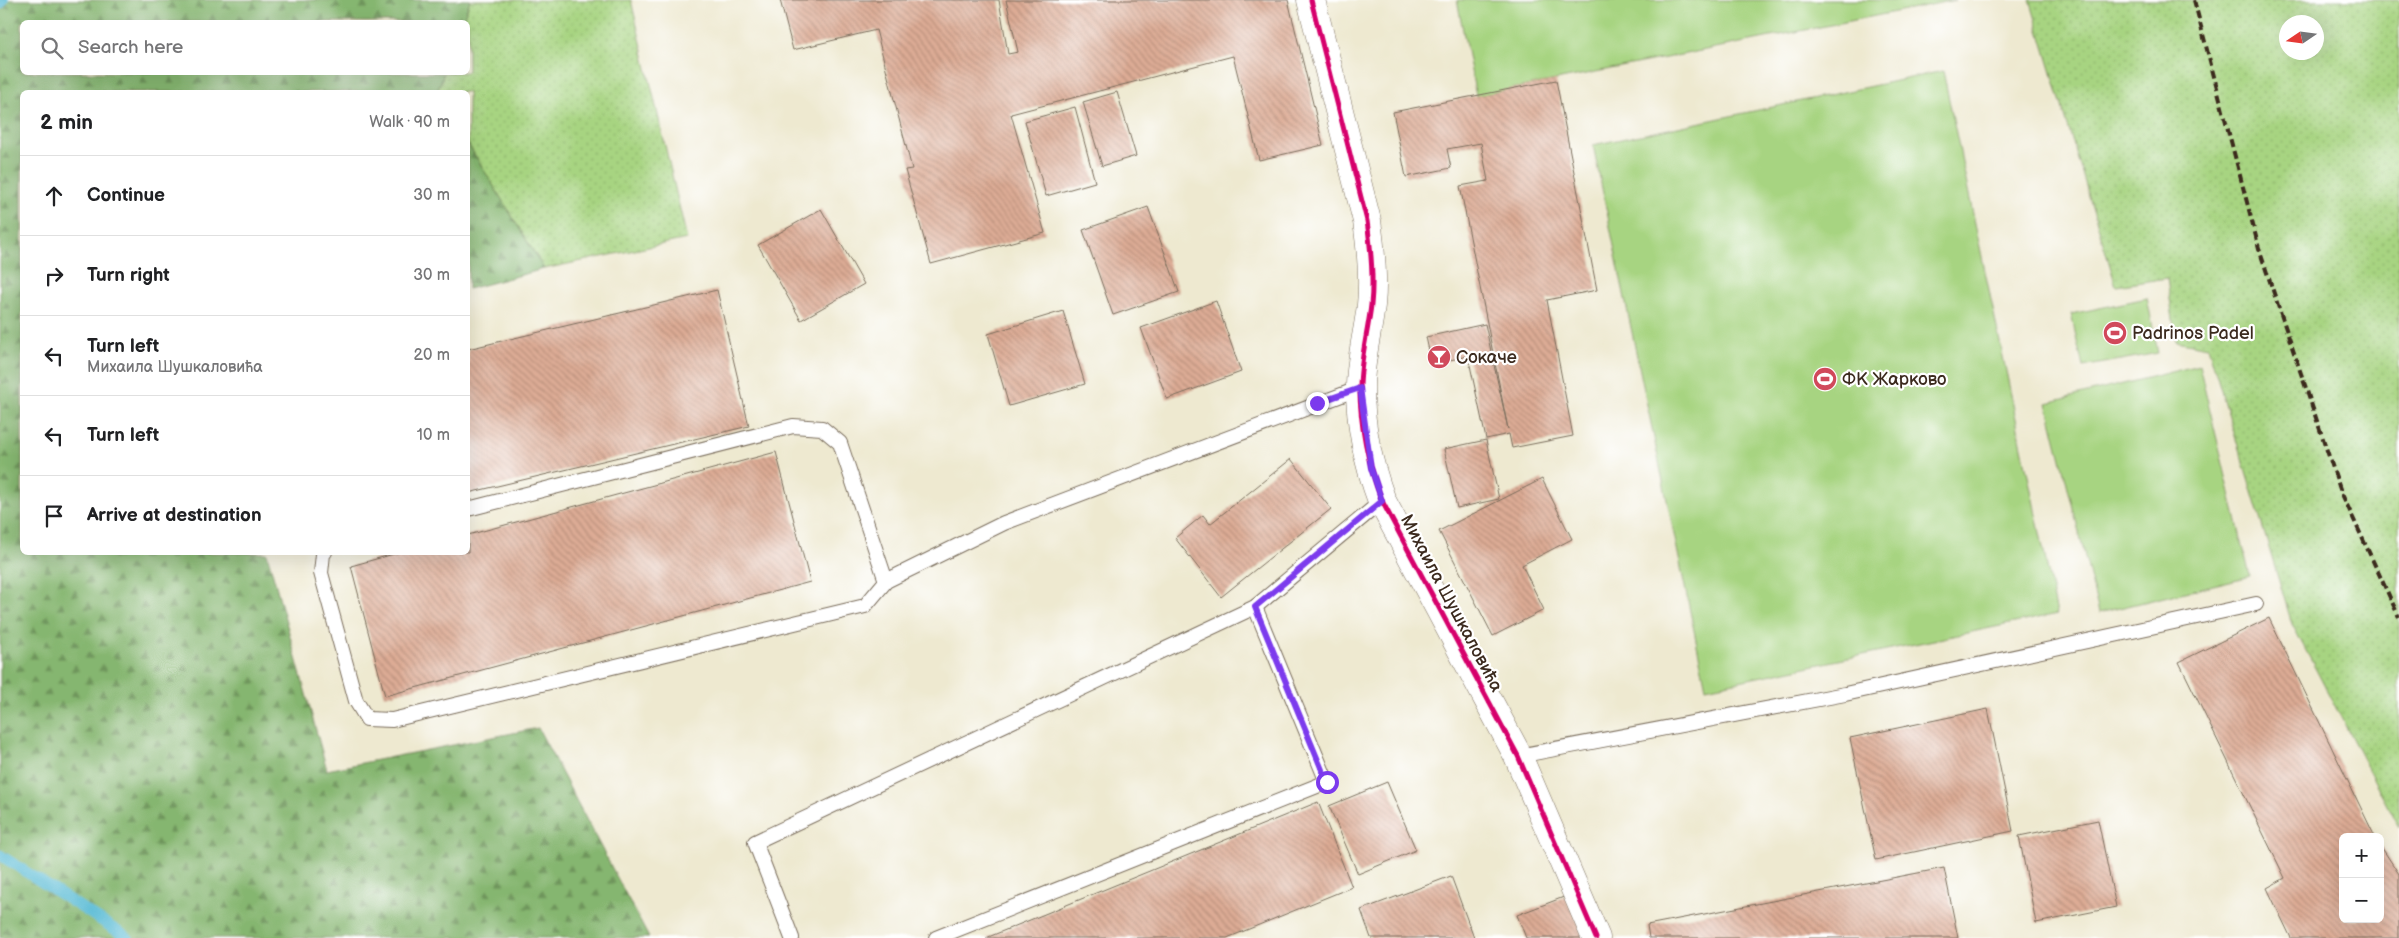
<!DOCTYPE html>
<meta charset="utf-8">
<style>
:root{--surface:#fff;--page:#f2f2f2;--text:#202124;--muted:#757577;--line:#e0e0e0}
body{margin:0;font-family:"Balsamiq Sans",sans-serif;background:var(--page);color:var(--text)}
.controls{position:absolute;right:15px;bottom:15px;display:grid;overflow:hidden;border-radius:8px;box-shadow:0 5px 20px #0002}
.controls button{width:45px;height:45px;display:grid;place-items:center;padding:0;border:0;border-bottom:1px solid var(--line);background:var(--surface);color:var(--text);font:25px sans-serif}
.compass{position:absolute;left:2279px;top:15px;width:45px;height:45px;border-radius:50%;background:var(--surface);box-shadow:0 5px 20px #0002;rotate:257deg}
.stop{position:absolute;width:15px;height:15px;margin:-11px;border:4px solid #7c3aed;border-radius:50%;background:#fff}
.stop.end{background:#7c3aed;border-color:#fff;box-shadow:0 1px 5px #0008}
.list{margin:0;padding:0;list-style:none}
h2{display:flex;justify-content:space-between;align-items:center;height:65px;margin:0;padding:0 20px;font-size:21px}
h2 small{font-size:16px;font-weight:400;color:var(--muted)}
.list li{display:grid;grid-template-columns:32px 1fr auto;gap:15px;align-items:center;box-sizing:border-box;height:80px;padding:0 20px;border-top:1px solid var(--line)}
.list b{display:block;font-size:19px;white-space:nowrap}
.list p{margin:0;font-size:16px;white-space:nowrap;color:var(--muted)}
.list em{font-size:16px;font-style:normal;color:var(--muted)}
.icon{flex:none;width:28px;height:28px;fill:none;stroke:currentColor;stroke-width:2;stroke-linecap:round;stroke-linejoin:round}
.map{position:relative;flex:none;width:2399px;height:938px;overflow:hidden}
.search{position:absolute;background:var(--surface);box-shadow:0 5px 20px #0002;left:20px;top:20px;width:450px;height:55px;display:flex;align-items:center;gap:12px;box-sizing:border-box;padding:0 18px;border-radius:8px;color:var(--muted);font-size:19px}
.panel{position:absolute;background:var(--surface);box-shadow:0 5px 20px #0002;left:20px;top:90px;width:450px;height:465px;border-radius:8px}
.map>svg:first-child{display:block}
</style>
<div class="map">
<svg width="2399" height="938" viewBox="0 0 2399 938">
<defs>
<pattern id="grass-dots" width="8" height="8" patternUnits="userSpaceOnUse" patternTransform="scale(1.25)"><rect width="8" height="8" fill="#a7d481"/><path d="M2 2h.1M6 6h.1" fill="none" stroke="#91b66f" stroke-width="1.8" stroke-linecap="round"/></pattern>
<pattern id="forest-firs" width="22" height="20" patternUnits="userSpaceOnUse" patternTransform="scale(1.25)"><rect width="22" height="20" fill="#85b66f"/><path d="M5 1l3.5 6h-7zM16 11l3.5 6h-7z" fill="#6e945b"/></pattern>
<pattern id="building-back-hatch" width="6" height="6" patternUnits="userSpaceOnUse" patternTransform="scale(1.25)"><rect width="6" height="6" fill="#ddac95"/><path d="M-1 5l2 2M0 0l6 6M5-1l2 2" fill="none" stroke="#b48c79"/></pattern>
</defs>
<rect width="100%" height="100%" fill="#fff"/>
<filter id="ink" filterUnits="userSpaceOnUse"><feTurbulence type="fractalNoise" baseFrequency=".02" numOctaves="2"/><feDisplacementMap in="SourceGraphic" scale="10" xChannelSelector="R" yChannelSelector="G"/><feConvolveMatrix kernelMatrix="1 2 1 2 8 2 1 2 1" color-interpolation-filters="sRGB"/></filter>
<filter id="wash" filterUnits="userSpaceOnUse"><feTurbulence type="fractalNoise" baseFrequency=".0096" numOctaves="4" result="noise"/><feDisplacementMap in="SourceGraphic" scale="20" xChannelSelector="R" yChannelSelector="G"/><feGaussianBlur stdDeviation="1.12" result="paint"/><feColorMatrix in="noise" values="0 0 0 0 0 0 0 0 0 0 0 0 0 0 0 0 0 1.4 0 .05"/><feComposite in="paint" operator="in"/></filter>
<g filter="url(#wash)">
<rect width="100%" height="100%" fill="#eee9d0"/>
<g fill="url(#grass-dots)" stroke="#717f50" fill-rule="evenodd">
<polygon points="470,0 631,0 687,239 544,269 468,144 468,92 437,92 444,73 468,72 468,22 462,22"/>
<path d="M2030 0H2399V828L2292 624 2208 347 2176 341 2167 278 2116 286ZM2286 22H2316V52H2286Z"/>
</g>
<g fill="url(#forest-firs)" stroke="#607046">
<polygon points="0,0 470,0 462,22 22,22 22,72 444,73 437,92 22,92 22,552 267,553 327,770 538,728 649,938 0,938"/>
<polygon points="468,144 544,269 468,289"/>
</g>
<g fill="#a7d481" stroke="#717f50">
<polygon points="1457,0 1955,0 1476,96"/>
<polygon points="1943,71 2057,614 1706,688 1593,145"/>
<polygon points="2147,298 2158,353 2083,367 2071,314"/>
<polygon points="2199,365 2250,576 2099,613 2047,403"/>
</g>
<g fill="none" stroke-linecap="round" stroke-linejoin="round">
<g stroke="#56bad4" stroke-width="11">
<polyline points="0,4 3,0"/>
<polyline points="0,855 128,938"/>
</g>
</g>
<g id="blocks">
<g fill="url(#building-back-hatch)">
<polygon points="780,0 999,0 1008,54 1018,52 1006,0 1288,0 1323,145 1259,160 1233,56 1011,114 1045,233 931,264 905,170 912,169 876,30 793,50"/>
<polygon points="1556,80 1597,290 1547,300 1573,436 1512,448 1509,434 1486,439 1468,356 1432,364 1426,337 1485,324 1508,429 1460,186 1488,181 1481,143 1447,149 1451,168 1406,177 1393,112"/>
<polygon points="1117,92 1136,156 1102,166 1083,102"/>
<polygon points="1075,107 1095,182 1046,196 1025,121"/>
<polygon points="1148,207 1179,292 1113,315 1083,230"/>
<polygon points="821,209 864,284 801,320 758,245"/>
<polygon points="717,290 749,426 468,493 468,349"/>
<polygon points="1216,301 1241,372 1167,399 1141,328"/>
<polygon points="1063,311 1085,384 1009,406 988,334"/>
<polygon points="1486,440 1499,499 1457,508 1444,449"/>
<polygon points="776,452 810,582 385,696 351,566 401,552 468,552 468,535"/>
<polygon points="1291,459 1331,509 1221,597 1175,538 1203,515 1210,524"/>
<polygon points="1542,479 1572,539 1522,565 1544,610 1493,636 1439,531"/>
<polygon points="2269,618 2375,837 2343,837 2343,919 2380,919 2380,845 2399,874 2399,938 2291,938 2267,888 2285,878 2179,662"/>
<polygon points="1988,709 2013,831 1876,860 1850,738"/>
<polygon points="1387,782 1416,850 1358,874 1329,806"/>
<polygon points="1318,802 1352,887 1227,938 986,938"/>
<polygon points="2098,820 2116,907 2036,923 2019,836"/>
<polygon points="1944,868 1958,938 1649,938 1647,925"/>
<polygon points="1451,876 1474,938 1371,938 1361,910"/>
<polygon points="1569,895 1585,938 1526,938 1517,915"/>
</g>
</g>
</g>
<g filter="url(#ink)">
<use href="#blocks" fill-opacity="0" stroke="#7a6d5c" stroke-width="1"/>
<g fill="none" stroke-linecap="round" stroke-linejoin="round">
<g stroke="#7a6d5c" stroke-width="16">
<g id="service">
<polyline points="468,509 793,426 822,428 840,443 886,581"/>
<polyline points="325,552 323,554 321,573 356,701 367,719 392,720 865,606 886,581 1004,523 1360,388"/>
<polyline points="1518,756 1845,694 2256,604"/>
<polyline points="792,938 755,842 1255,607 1382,501"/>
<polyline points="936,938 1327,782 1255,607"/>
</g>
</g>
<g stroke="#7a6d5c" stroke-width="29">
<path id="minor" d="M1311 0 1367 221C1371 249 1374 277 1371 305 1368 332 1360 360 1360 388 1360 426 1369 466 1382 501L1518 756 1596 938"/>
</g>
<use href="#service" stroke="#fff" stroke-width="14"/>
<use href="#minor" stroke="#fff" stroke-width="28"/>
<polyline stroke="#3b2a1e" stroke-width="4" stroke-dasharray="8 4" stroke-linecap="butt" points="2194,0 2260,252 2341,492 2399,617"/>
<g stroke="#fff" stroke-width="8">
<path id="cycleway" d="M1311 0 1367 221C1371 249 1374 277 1371 305 1368 332 1360 360 1360 388 1360 426 1369 466 1382 501L1518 756 1596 938"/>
</g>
<use href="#cycleway" stroke="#d6006c" stroke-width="5"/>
</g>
</g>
<g fill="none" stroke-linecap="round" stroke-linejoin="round" filter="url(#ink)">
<polyline stroke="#7c3aed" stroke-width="6" points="1317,403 1360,388 1371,468 1382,501 1255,607 1327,782"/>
</g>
<defs>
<g id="stadium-disc" transform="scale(1.25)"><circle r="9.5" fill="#d1495b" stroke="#fff"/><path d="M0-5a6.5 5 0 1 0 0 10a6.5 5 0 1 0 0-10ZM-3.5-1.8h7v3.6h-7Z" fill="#fff"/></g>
<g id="bar-disc" transform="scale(1.25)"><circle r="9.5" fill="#d1495b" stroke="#fff"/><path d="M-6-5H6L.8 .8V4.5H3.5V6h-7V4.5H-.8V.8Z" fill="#fff"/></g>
</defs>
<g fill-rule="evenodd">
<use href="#stadium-disc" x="2115" y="333"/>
<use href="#bar-disc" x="1439" y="357"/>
<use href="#stadium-disc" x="1825" y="379"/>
</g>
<g text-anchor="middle" stroke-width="4.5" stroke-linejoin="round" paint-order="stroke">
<g font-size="18" fill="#3b2a1e" stroke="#fff" text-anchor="start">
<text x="2132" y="339">Padrinos Padel</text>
<text x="1456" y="363">Сокаче</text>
<text x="1842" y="385">ФК Жарково</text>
</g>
<g font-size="18" fill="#3b2a1e" stroke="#fff">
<text transform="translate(1452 603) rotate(62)" y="6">Михаила Шушкаловића</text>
</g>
</g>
</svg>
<div class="controls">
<button>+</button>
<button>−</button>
</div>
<svg class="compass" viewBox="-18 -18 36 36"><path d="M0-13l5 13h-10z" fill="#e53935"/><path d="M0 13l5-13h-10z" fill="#757577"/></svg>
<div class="stop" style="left:1327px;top:782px"></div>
<div class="stop end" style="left:1317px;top:403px"></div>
<div class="search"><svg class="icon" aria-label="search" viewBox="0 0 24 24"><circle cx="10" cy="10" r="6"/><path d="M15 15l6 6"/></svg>Search here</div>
<section class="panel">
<h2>2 min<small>Walk · 90 m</small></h2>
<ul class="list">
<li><svg class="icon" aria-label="ahead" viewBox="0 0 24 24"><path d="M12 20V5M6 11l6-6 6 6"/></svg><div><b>Continue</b></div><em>30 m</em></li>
<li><svg class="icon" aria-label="right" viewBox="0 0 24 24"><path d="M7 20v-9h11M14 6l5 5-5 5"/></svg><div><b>Turn right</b></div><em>30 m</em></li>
<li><svg class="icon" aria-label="left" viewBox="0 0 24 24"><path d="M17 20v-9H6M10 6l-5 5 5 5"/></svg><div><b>Turn left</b><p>Михаила Шушкаловића</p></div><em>20 m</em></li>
<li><svg class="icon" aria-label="left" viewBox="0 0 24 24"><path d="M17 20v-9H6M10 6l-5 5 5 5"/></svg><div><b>Turn left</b></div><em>10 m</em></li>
<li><svg class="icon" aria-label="arrive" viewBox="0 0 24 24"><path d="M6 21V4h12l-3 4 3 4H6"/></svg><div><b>Arrive at destination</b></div></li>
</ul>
</section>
</div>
